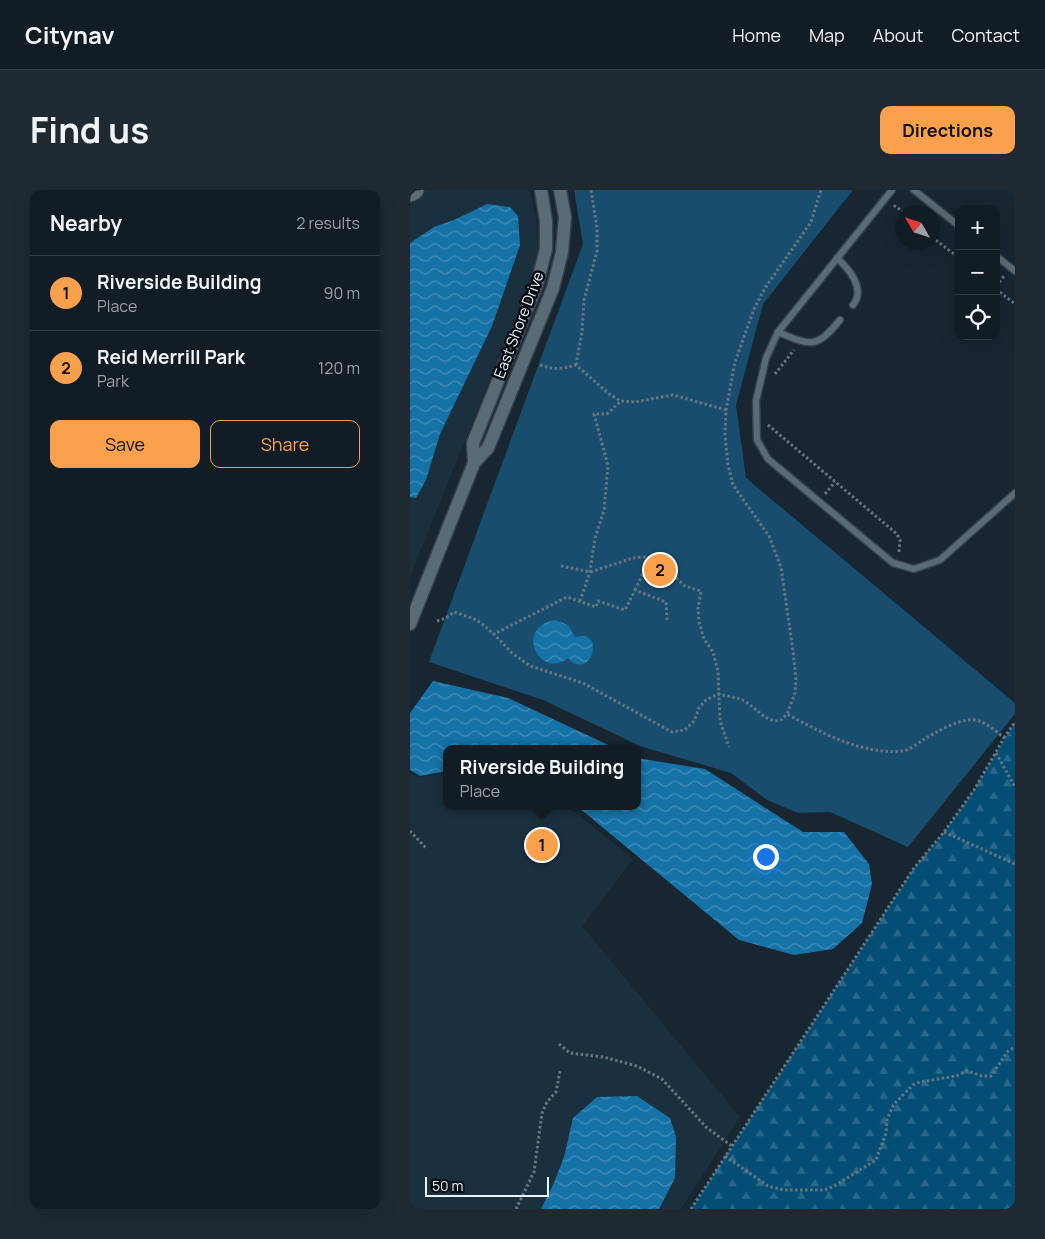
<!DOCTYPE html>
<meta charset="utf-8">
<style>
:root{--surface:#111c25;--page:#1e2932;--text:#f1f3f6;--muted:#9ca1a7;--line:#303a42;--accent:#f9a04d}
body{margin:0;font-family:Manrope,sans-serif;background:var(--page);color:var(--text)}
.controls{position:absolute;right:15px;top:15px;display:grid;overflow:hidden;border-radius:10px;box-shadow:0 5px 20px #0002}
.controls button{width:45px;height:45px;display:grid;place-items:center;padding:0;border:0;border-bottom:1px solid var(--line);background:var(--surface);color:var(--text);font:25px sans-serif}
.compass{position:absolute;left:485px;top:15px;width:45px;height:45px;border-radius:50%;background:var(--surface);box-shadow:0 5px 20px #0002;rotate:309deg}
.scale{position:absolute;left:15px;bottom:12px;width:124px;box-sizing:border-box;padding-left:5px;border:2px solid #e9f3fb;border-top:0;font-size:14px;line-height:18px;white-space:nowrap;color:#e9f3fb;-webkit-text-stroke:4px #080e13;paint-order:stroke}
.you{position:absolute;left:355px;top:666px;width:18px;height:18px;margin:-12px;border:4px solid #fff;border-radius:50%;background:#1a73e8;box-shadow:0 0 0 8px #1a73e833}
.badge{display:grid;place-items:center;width:32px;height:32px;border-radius:50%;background:var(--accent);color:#111;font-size:16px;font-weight:700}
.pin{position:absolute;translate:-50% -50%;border:2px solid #fff;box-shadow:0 1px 5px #0006}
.popup{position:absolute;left:33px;top:555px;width:198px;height:65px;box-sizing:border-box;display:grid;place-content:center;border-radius:10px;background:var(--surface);filter:drop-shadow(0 1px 4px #0005);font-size:16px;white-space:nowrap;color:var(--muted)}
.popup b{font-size:19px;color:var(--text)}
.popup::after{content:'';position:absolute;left:50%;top:100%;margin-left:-10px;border:10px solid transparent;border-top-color:var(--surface)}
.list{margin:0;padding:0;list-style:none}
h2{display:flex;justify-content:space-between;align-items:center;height:65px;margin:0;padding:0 20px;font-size:21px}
h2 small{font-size:16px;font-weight:400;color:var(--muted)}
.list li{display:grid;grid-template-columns:32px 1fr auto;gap:15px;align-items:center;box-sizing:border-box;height:75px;padding:0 20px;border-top:1px solid var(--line)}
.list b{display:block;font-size:19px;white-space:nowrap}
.list p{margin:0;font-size:16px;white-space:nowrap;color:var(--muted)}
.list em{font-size:16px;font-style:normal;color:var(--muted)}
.actions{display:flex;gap:10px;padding:15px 20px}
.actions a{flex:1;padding:11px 0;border:1px solid var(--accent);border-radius:10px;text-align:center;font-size:18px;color:var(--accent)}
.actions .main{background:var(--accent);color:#111}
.icon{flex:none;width:28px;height:28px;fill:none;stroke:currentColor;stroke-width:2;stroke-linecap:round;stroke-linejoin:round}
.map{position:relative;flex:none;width:605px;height:1019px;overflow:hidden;border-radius:10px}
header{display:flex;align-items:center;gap:30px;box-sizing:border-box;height:70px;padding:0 25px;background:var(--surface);border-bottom:1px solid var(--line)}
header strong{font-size:24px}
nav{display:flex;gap:28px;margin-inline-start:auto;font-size:18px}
.intro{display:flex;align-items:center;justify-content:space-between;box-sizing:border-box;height:120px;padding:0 30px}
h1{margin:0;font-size:35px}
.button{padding:12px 22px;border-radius:10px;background:var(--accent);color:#111;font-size:18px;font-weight:700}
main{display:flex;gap:30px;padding:0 30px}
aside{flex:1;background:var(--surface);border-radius:10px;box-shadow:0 5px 20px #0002}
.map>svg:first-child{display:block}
</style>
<header>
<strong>Citynav</strong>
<nav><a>Home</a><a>Map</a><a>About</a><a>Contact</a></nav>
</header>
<div class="intro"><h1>Find us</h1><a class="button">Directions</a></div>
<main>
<aside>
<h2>Nearby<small>2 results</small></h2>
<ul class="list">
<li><span class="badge">1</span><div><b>Riverside Building</b><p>Place</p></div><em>90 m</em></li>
<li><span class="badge">2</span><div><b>Reid Merrill Park</b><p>Park</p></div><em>120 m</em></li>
</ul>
<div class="actions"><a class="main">Save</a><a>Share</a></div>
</aside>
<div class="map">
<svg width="605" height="1019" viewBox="0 0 605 1019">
<defs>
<pattern id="forest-firs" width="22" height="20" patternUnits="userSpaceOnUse" patternTransform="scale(1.25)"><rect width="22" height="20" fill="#044e75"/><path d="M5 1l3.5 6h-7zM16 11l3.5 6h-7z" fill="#29688a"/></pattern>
<pattern id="water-waves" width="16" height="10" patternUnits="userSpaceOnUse" patternTransform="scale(1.25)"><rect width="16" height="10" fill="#1572a7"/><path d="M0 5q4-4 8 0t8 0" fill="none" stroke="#428db8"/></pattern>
</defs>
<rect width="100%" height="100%" fill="#172631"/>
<g fill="#1a303f">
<polygon points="0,0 120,0 127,35 128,61 121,88 0,386"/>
<polygon points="0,583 10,587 37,583 37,616 156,616 169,625 223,669 172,736 330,927 271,1019 0,1019"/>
</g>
<polygon fill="url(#forest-firs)" points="605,532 605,1019 281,1019 504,678 534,642 564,600"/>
<polygon fill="#194d6e" points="164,0 443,0 353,114 326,215 336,288 605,513 605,524 498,657 420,622 388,623 357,610 321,583 230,556 133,510 19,472 173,54"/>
<g fill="url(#water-waves)">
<polygon points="77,14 100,17 108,26 110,55 82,136 30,244 16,290 6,308 0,307 0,53 24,37 44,30"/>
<path d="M145 430 158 435 165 447C198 438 180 493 158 468 129 490 104 437 145 430Z"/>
<polygon points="23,491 98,508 207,559 37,559 37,581 10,586 0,580 0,523"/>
<polygon points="227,568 295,579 393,642 434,642 459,674 462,694 452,733 423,759 384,765 329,750 174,622 165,616 227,616"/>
<polygon points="227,906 260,928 266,947 265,988 249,1019 131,1019 143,995 154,967 163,928 187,907"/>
</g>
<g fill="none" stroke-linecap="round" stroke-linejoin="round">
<g stroke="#36414b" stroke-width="9">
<g id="lane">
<polyline points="482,0 368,142 356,168 346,211 347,250 358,269 483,373 504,379 530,370 605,303"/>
<polyline points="504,0 549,36"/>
<polyline points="586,66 605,81"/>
<path d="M427 68C439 79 456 99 443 115"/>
<path d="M368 142C401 156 406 159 430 130"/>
</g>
</g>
<g stroke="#36414b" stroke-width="15">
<g id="street">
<polyline points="64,273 63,253 127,94 136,59 136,31 131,0"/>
<polyline points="0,434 64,273 78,258 143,98 152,62 155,27 150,0"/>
</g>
</g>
<g stroke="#36414b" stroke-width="21">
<polyline id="secondary" points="0,2 4,0"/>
</g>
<g stroke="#68757f" stroke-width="3" stroke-dasharray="2.5 2.5" stroke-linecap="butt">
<polyline points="484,17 485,16 493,22"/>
<polyline points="522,47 549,68"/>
<polyline points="586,96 594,86"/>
<polyline points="586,99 605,114"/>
<path d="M130 175C143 180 153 179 166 175L199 204 211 211 225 212 263 205 316 220"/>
<polyline points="166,175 172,142 174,110 187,61 187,38 181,0"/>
<polyline points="365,184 384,160"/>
<polyline points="358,235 487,344 490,350 489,362"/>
<polyline points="415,304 425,292"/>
<polyline points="151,376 180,382 223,368 235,367 247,371 275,396 291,401 288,419 289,432 294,449 303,462 308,481 310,531 319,557"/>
<polyline points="225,400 240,369"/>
<polyline points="170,411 180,382 185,348 194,320 198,276 184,224 197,224 211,211"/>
<polyline points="257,430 256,412 225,400 215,420 188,411 186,417 157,407 84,444 102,463 120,476 173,493 262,542 275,540 284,531 289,518 296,510 308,504 327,508 335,511 355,527 364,531 371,530 377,524 385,503 386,489 383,461 371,377 359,346 323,295 318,275 315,245 316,220 325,172 344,119 355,98 401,32 411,0"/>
<polyline points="27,431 36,428 44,422 67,430 84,444"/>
<polyline points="594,548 605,532"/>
<polyline points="586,563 605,597"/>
<polyline points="0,641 16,658"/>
<polyline points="534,642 605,674"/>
<polyline points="149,854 160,863 193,867 227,876 252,889 297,938 322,956"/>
<polyline points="315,966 358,996 374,1000 415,1000 424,996 466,970 476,943 477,929 484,914 503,895 510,892 546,886 557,881 572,886 581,886 598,861 605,857"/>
<polyline points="106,1019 124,982 132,923 137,912 146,902 150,881"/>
<path d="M281 1019 504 678 534 642 564 600 594 548C587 542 578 534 569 531 554 525 526 542 513 550 507 554 499 560 493 561 452 565 412 543 377 524"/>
</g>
<use href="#lane" stroke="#5a6b78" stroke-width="6"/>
<use href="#street" stroke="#5a6b78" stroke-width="12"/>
<use href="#secondary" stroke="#5a6b78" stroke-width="19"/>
</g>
<g text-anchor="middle" stroke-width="5" stroke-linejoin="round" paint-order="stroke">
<g font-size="15" fill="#e9f3fb" stroke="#080e13">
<text transform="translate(109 135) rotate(-69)" y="5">East Shore Drive</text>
</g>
</g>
</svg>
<div class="controls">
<button>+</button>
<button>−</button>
<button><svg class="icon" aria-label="locate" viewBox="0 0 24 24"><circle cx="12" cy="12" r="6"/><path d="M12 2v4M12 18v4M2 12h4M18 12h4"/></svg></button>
</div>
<svg class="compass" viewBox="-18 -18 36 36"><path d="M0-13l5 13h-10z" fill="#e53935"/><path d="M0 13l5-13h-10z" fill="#9ca1a7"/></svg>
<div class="scale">50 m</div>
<div class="you"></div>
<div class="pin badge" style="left:132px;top:655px">1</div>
<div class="popup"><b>Riverside Building</b>Place</div>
<div class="pin badge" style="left:250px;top:380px">2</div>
</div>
</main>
